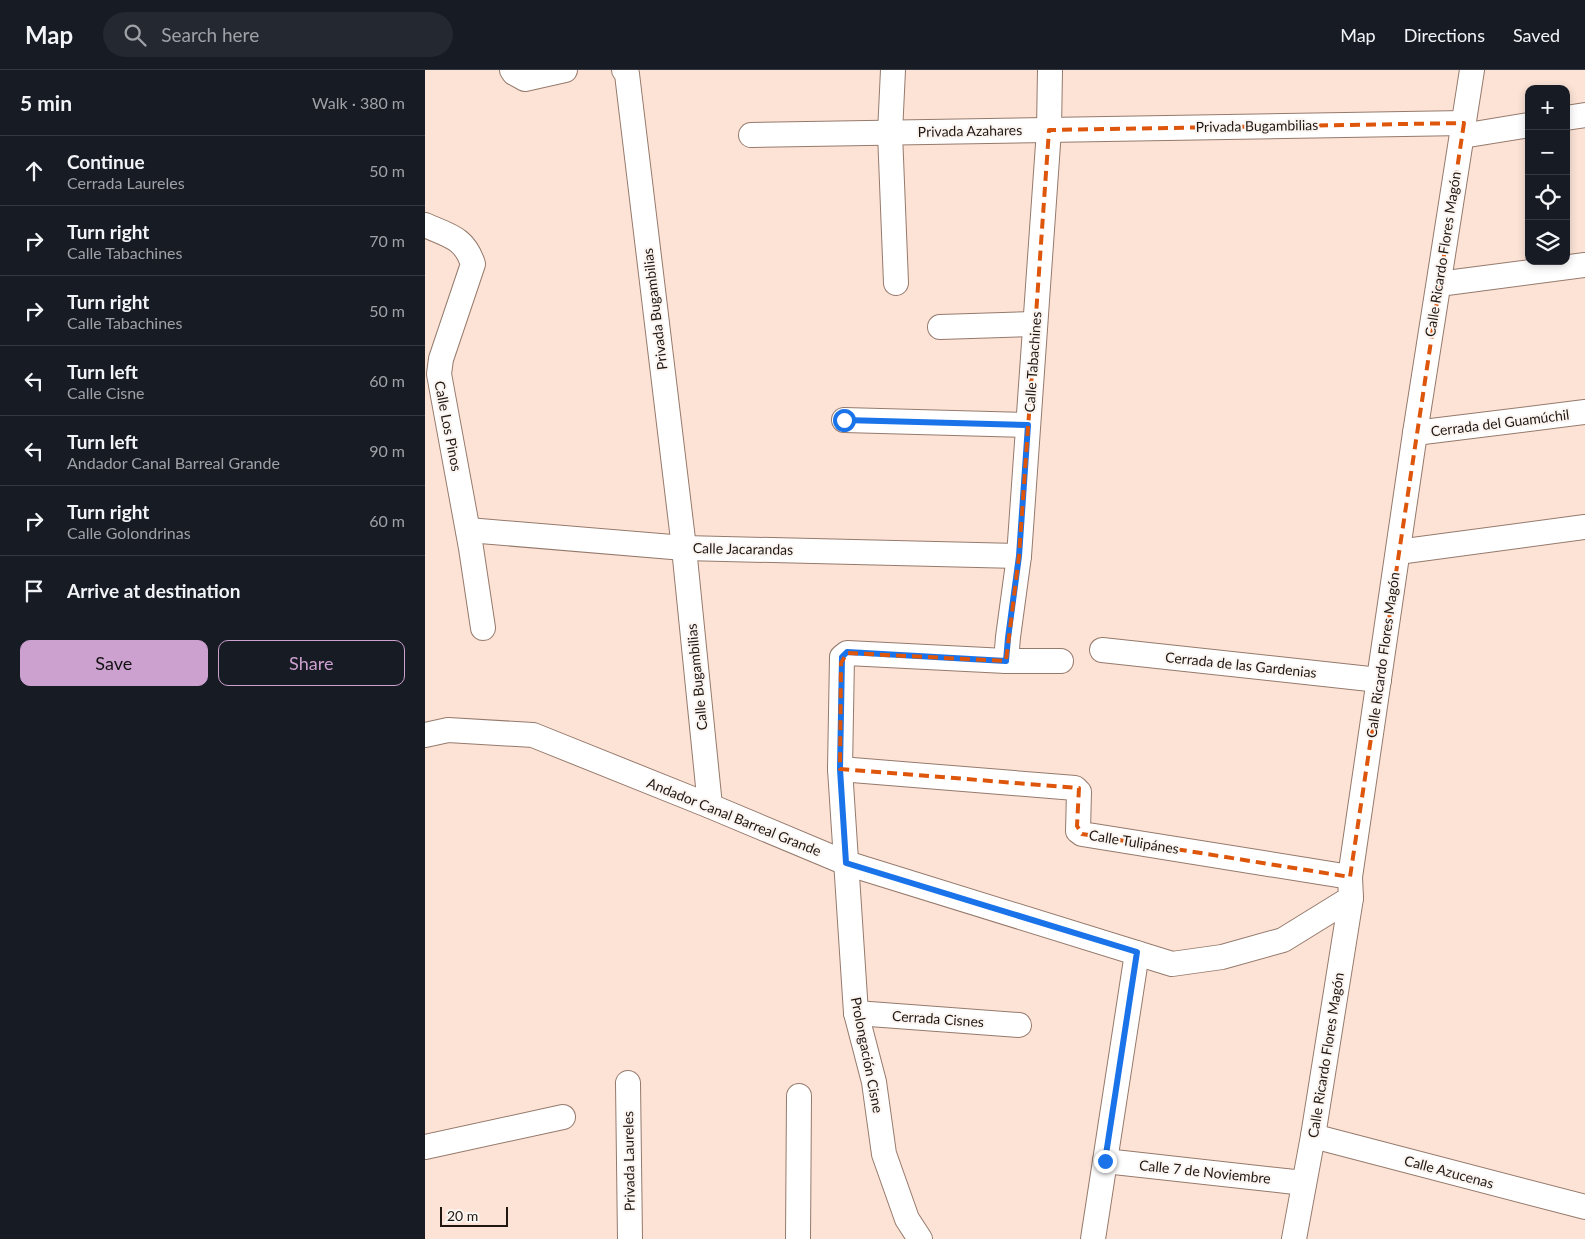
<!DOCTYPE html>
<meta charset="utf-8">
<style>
:root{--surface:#171b24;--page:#242831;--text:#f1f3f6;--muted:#9ea1a6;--line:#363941;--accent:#cca0cf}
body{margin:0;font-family:Lato,sans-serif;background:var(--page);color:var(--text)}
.controls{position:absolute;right:15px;top:15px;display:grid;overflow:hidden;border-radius:10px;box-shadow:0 2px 8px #0003}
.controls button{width:45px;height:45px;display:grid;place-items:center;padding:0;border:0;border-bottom:1px solid var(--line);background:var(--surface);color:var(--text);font:25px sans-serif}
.scale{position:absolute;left:15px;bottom:12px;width:68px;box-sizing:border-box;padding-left:5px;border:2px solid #211711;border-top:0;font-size:14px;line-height:18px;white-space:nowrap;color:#211711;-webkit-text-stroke:4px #fbf5f2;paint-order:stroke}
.stop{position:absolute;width:15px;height:15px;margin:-11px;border:4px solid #1a73e8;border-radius:50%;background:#fff}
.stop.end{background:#1a73e8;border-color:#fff;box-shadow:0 1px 5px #0008}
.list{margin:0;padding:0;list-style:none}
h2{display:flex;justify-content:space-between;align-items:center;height:65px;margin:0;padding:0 20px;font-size:21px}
h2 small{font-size:16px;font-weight:400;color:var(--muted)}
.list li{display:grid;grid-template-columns:32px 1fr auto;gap:15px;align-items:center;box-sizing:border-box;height:70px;padding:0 20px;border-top:1px solid var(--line)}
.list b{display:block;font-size:19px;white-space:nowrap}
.list p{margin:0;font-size:16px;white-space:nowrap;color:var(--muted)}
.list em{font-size:16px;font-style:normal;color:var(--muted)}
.actions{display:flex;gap:10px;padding:15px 20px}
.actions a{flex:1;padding:11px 0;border:1px solid var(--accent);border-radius:10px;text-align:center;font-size:18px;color:var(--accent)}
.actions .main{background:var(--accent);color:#111}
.icon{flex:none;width:28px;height:28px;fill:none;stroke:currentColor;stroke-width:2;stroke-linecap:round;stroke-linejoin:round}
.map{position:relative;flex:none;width:1160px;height:1169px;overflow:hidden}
header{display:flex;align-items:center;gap:30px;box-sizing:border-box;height:70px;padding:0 25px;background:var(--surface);border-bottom:1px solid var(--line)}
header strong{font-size:24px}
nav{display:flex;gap:28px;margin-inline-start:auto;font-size:18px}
.search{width:350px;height:45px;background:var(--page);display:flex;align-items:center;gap:12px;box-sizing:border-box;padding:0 18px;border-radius:28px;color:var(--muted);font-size:19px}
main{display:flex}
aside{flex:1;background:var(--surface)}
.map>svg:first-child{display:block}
</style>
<header>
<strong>Map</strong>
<div class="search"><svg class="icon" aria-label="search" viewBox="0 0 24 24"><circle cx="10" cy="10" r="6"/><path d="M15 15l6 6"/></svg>Search here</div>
<nav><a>Map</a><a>Directions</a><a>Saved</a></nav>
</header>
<main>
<aside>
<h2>5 min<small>Walk · 380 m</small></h2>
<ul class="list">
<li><svg class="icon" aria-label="ahead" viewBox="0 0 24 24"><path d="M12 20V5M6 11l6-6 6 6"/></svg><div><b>Continue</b><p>Cerrada Laureles</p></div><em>50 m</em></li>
<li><svg class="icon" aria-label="right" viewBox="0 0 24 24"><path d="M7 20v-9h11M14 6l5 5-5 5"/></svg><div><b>Turn right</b><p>Calle Tabachines</p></div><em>70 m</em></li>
<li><svg class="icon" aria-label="right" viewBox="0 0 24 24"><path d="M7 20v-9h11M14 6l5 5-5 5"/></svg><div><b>Turn right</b><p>Calle Tabachines</p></div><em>50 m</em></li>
<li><svg class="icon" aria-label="left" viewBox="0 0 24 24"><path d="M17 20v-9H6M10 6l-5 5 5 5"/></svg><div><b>Turn left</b><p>Calle Cisne</p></div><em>60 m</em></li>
<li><svg class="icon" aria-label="left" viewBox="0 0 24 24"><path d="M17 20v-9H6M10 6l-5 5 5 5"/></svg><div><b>Turn left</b><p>Andador Canal Barreal Grande</p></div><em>90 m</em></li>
<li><svg class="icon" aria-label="right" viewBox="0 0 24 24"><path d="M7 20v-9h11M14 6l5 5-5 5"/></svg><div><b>Turn right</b><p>Calle Golondrinas</p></div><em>60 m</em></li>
<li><svg class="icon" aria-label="arrive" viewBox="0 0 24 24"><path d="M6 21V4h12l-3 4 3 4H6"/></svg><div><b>Arrive at destination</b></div></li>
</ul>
<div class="actions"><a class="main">Save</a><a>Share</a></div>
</aside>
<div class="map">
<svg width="1160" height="1169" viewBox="0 0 1160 1169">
<rect width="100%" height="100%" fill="#fce3d6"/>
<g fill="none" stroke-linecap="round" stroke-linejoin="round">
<g stroke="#957a6c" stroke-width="26">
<g id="minor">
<polyline points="87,0 89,3 100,9 140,0"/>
<polyline points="199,0 202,4 259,478 285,736"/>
<polyline points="468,0 465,63 471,213"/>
<polyline points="1141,48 1160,45"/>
<polyline points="326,65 1039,53"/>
<polyline points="1037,66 1104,55"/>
<path d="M0 155C24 166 39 167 48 194L16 289 14 304 46 478 58 558"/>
<polyline points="1014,214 1160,195"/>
<polyline points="515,257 610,254"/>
<polyline points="419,350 603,355"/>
<polyline points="990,363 1160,342"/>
<polyline points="43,460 259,478 594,486"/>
<polyline points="973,482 1160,457"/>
<polyline points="677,580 954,610"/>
<polyline points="581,591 583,567 594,486 624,60 625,0"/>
<polyline points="0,665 23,660 108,665 285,736 421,793 747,894 797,887 858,870 926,828"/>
<polyline points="415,699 650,718 654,722 653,761 657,764 925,807"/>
<polyline points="431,943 594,955"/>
<polyline points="203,1013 205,1169"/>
<polyline points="888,1066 1160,1137"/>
<polyline points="0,1077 138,1047"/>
<polyline points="680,1091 879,1113"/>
<polyline points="373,1169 374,1026"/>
<polyline points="495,1169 482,1149 459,1084 449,1012 431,943 415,699 417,587 422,583 581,591 636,591"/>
<polyline points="668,1169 712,883"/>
<polyline points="869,1169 888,1066 926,828 925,807 990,363 1047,0"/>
</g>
</g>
<use href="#minor" stroke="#fff" stroke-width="24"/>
</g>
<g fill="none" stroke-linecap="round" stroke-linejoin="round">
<polyline stroke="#1a73e8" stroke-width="6" points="419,350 603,355 594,486 583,568 581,591 422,582 417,587 415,699 421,793 712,882 680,1091"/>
</g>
<path fill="none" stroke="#de560c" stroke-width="4" stroke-dasharray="10 6" stroke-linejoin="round" d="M1039 53 925 807 657 764 652 756 654 718 415 699 416 593 422 583 581 591 594 486 624 60Z"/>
<g text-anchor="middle" stroke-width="4" stroke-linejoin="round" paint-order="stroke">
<g font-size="14" fill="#211711" stroke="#fbf5f2">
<text transform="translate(832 56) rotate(-1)" y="5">Privada Bugambilias</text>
<text transform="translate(545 61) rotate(-1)" y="5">Privada Azahares</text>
<text transform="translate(1018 184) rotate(-81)" y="5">Calle Ricardo Flores Magón</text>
<text transform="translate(230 239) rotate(-97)" y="5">Privada Bugambilias</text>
<text transform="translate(608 292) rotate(-86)" y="5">Calle Tabachines</text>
<text transform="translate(1075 353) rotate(-7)" y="5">Cerrada del Guamúchil</text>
<text transform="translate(23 356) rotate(79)" y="5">Calle Los Pinos</text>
<text transform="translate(318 479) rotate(1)" y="5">Calle Jacarandas</text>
<text transform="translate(958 585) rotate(-82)" y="5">Calle Ricardo Flores Magón</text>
<text transform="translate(816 595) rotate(6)" y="5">Cerrada de las Gardenias</text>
<text transform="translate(272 607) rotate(-96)" y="5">Calle Bugambilias</text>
<text transform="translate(309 747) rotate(22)" y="5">Andador Canal Barreal Grande</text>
<text transform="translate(709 772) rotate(9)" y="5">Calle Tulipánes</text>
<text transform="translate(513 949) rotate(4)" y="5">Cerrada Cisnes</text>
<text transform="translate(442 985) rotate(79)" y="5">Prolongación Cisne</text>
<text transform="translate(901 985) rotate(-81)" y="5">Calle Ricardo Flores Magón</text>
<text transform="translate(204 1091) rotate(-91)" y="5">Privada Laureles</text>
<text transform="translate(780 1102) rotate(6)" y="5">Calle 7 de Noviembre</text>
<text transform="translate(1024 1102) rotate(15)" y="5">Calle Azucenas</text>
</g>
</g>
</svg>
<div class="controls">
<button>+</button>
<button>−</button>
<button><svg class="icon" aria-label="locate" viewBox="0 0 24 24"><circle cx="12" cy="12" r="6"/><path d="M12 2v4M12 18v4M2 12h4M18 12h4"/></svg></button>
<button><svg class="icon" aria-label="layers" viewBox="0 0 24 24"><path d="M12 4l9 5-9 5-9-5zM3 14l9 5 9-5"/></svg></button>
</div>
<div class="scale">20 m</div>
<div class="stop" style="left:419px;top:350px"></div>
<div class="stop end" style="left:680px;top:1091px"></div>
</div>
</main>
